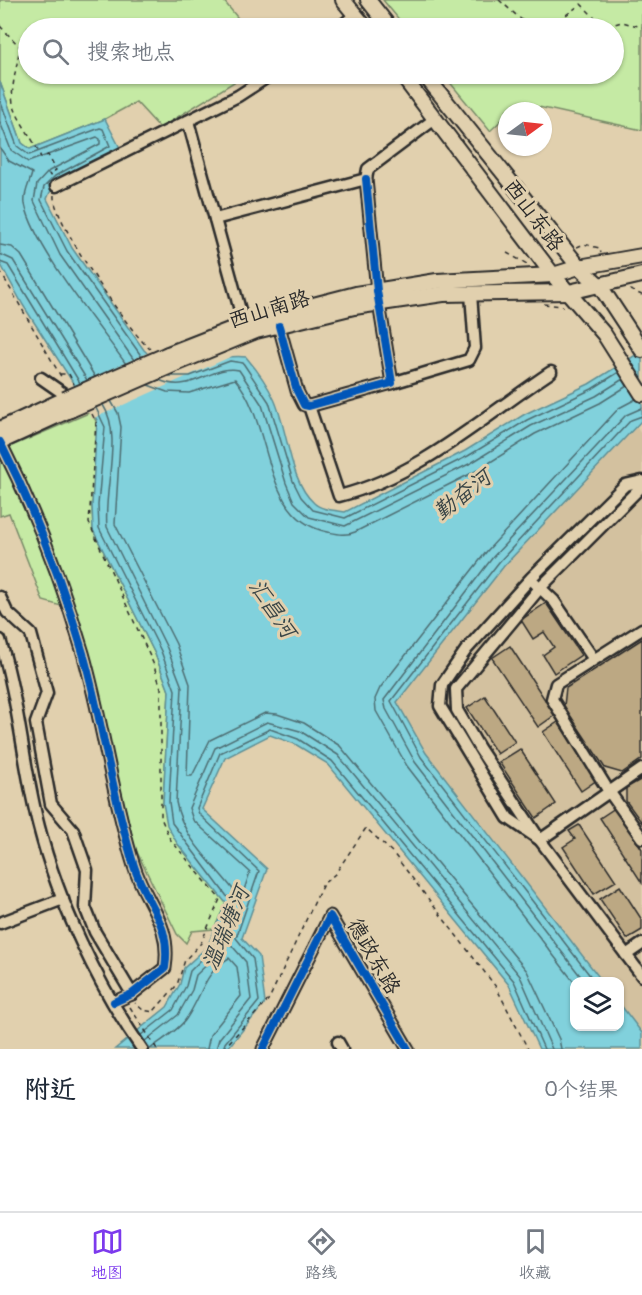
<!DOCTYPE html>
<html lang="zh">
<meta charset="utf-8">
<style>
:root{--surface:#fff;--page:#f6f6f7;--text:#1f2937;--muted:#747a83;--line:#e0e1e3;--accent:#7c3aed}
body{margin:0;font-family:Pangolin,"LXGW WenKai TC",sans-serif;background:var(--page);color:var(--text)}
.controls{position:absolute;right:18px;bottom:18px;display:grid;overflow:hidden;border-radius:12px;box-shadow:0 2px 4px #0004}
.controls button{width:54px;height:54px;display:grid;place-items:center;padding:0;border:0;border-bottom:2px solid var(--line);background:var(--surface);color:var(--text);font:30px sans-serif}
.compass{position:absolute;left:498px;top:102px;width:54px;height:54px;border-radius:50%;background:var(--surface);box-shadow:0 2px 4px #0004;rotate:75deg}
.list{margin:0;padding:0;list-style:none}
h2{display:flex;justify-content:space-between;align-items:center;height:78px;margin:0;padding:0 24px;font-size:26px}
h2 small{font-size:20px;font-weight:400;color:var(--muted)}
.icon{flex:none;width:33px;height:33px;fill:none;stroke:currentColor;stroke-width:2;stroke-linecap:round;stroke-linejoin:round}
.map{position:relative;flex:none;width:642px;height:1049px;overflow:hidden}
.search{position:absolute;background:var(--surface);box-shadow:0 2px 4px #0004;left:18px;right:18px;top:18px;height:66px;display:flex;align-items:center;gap:15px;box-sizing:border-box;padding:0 21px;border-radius:33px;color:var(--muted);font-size:22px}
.sheet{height:162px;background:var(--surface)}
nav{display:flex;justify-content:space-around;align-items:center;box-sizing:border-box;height:84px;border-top:2px solid var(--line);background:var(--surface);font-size:16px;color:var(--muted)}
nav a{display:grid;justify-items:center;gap:3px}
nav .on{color:var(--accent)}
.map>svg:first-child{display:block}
</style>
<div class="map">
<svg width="642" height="1049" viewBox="0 0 642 1049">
<rect width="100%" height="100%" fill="#e1d0ae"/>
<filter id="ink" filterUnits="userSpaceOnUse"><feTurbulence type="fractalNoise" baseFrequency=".0167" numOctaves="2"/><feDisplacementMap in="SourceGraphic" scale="12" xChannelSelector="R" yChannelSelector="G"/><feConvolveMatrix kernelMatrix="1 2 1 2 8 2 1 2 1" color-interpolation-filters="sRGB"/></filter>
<g filter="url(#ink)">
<polygon fill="#d3c19f" points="635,424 642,436 642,1033 620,1004 620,982 602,981 426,753 397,702 504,566"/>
<g fill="#c5eaa4" stroke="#788a68" stroke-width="1.5">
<polygon points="0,0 223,0 246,28 28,28 28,74 247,74 160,128 136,102 105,119 30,149 22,143 0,82"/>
<polygon points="383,0 642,0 642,130 521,103 512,111 507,111 507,115 490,131 443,74 614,74 614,28 406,28"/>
<polygon points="91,412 99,427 92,505 93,530 155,654 169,691 163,803 177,843 226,903 214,929 192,931 186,943 177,934 135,848 76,610 43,601 9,513 0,516 0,451"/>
</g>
<path fill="#81d1dc" stroke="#5f8f95" stroke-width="1.5" d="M0 82 22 143 30 149 105 119 120 148C99 159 54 175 47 199L72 248 144 350C184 391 203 352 246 357 257 370 267 384 274 399 288 429 289 481 314 503 321 510 335 510 345 512L465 451 525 414 589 384 642 351V420L504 566 397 702 426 753 602 981 574 982V1026H620V1004L642 1033V1049H539L509 985 328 764 295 744 270 735 225 758 202 809 267 869 242 938 259 956 265 1003 227 1049H115L167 1007 180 984 184 968 207 947 226 903 177 843 167 825 163 803 169 691 155 654 93 530 92 505 97 420 23 305 0 263Z"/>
<polygon fill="#e1d0ae" points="149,352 160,362 171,367 188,368 229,352 239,353 92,419 72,387"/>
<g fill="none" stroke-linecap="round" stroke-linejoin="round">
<g stroke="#4d6d72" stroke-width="1.5">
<polyline points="0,100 17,146 29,155 100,128 103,129 110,146 55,176 44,187 41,200 67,251 142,357"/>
<polyline points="0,122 11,150 28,162 97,137 100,139 100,144 49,171 37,184 34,201 60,255 134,360"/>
<path d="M0 148 9 161 32 173C30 183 23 193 25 204 34 247 98 325 126 364"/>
<polyline points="0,245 12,247 21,255 95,377"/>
<polyline points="0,254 13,260 87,380"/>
<polyline points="0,262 8,265 80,383"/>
<polyline points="169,376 190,376 230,361 243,363 269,402 293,481 301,497 313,510 345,518 468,456 527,420 592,389 619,372"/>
<path d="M159 380C192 395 211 364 239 370L262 405 286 483 294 502 309 517 345 526 471 463 531 426 596 396 623 379"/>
<path d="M148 385 167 392 189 393 235 379C274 423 260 519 328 532 338 534 346 536 355 532L476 471 535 434 600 403 627 386"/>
<polyline points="111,401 118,413 121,427 115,524 176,644 190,684 187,776 192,776 210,740 265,713 277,714 304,723 340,746 527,971 559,1039 561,1049"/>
<path d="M103 405C123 435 103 490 107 527L167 648 182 687 176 802C183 841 216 865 238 896H242L250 872 193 820 189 808 215 748 267 722 300 731 338 755 520 976 552 1049"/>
<polyline points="96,408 105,427 98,505 99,528 161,651 175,690 169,802 172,823 232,903 212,949 190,971 186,986 173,1010 141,1035"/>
<polyline points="574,982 407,766 376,711 375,699 380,688 487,551 619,408 636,399"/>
<polyline points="585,982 415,762 386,709 384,700 493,557 626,415 642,408"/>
<polyline points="595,982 421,757 391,701 499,562 631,420 642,416"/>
<polyline points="145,1041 178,1015 192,990 196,975 217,955 227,940 246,962 251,999 219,1039 216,1049"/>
<path d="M150 1049C161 1040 178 1031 186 1019 202 996 204 972 229 958L237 967 241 996 210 1035 207 1049"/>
<polyline points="223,1049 225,1043 259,1001 253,959 236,938 259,871 199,814 197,808 220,753 270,729 298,739 332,761 514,981 544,1049"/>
</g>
</g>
<g fill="#bca883" stroke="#2b2b2b" stroke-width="1.5">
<polygon points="546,603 581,655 554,673 543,655 554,647 544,632 533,639 521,620"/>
<polygon points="642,639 642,759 622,773 605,768 564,706 566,688"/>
<polygon points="510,646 555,715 538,727 492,658"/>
<polygon points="485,696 515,742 497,754 467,708"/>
<polygon points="558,722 597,780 581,791 543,732"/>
<polygon points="520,749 556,804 536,818 499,762"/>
<polygon points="642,779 642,823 626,801 626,788"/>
<polygon points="615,808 642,849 642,883 600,818"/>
<polygon points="579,825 616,881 594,894 563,847 575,839 569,831"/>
<polygon points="620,886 642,920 642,930 627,939 600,899"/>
</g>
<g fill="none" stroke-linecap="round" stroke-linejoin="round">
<g stroke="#2b2b2b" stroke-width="15">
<g id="minor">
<polyline points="339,28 355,15"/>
<polyline points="188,121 246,332"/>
<polyline points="56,186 238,96 272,74"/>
<polyline points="215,219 366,179 368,169 436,118"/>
<polyline points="279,326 297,391 304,405 309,406 392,383 377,291 366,179"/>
<polyline points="41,378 64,394 65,399"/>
<polyline points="392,383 469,360 475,348 471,294"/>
<path d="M309 406 339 496C419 476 483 417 551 372"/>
<path d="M0 442C34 509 62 581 83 653 103 723 112 796 134 866 146 905 172 923 165 968L132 994 114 1002"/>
<polyline points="642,481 625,485 531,578 466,650 442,685 440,706 508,818 540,840 642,769"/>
<polyline points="642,486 540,588 456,689 457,710 479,748 540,840 642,976"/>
<polyline points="535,583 554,601 593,658"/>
<polyline points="0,597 7,612 31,634 47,693 36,723 51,804 73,830 87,870 85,907 95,932 132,994"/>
<polyline points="642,629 556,684 552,699 608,790 642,838"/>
<path d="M0 640C19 701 23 766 39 827 58 901 98 986 142 1049"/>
<polyline points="0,923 63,899"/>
<polyline points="626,955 642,944"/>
<polyline points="338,1042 342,1049"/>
<polyline points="263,1049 330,916 408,1049"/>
</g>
</g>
<g stroke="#2b2b2b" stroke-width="18">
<g id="major">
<polyline points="343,0 366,28"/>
<polyline points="368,0 390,28"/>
<polyline points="401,74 553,275 604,334 642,394"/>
<polyline points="424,74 579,267 600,286 642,350"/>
<polyline points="168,354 255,320 356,294 437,281 553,275 579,267 642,256"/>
<polyline points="173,365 256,331 354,307 443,294 569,292 642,275"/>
<polyline points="0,429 65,399"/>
<polyline points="0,442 70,410"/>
</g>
</g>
<g stroke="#2b2b2b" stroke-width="1.5" stroke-dasharray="4.5 4.5" stroke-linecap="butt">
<polyline points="499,0 531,28"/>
<path d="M0 26 20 47C18 61 10 91 13 103 19 124 34 138 41 158L48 155 56 170 49 174 51 177"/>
<polyline points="543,28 551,26 581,4 604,27 622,22 642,27"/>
<path d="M54 195C51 218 130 333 150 349"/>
<polyline points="577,247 584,244 599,248 601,253"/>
<polyline points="507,253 527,264"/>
<polyline points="0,271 63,380"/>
<polyline points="630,290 642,295"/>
<polyline points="544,304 563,306"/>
<polyline points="60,374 69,374 74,384"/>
<polyline points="92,414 96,422 89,523 153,663 161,688 161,818 170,839 220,899 201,943 185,960 177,985 153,1012 143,1010 135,1003"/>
<polyline points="130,1007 157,1049"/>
<polyline points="223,1049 269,999 323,884 335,874 366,828 393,853 496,987 528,1049"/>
</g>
<use href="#minor" stroke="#e1d0ae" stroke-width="10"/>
<use href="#major" stroke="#e1d0ae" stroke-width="14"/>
<g stroke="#2b2b2b" stroke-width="18" stroke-linecap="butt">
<g id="major-bridge">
<polyline points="65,399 168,354"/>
<polyline points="70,410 173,365"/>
</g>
</g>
<use href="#major-bridge" stroke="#e1d0ae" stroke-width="14"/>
<g stroke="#e1d0ae" stroke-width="11">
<g id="cycleway">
<polyline points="279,326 297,391 304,405 309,406 392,383 377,291 366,179"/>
<path d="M0 442C34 509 62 581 83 653 103 723 112 796 134 866 146 905 172 923 165 968L132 994 114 1002"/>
<polyline points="263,1049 330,916 408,1049"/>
</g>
</g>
<use href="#cycleway" stroke="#0057b8" stroke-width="8"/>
</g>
</g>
<g text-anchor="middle" stroke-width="6" stroke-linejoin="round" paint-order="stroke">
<g font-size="21" fill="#2b2b2b" stroke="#e1d0ae">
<text transform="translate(534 215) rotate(53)" y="7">西山东路</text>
<text transform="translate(269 309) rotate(-17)" y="7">西山南路</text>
<text transform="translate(374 956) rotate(60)" y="7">德政东路</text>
</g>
<g font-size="22" font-style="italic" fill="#384446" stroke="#e1d0ae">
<text transform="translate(462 494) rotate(-38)" y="8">勤奋河</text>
<text transform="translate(273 608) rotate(56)" y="8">汇昌河</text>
<text transform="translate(225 928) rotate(-67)" y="8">温瑞塘河</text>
</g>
</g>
</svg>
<div class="controls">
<button><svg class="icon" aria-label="layers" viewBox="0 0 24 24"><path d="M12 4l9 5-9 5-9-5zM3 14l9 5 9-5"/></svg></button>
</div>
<svg class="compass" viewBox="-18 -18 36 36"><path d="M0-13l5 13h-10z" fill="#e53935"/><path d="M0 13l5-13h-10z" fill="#747a83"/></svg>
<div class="search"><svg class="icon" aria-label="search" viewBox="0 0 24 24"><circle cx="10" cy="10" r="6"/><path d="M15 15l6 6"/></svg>搜索地点</div>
</div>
<section class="sheet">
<h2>附近<small>0个结果</small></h2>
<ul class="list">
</ul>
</section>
<nav>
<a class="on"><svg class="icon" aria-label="map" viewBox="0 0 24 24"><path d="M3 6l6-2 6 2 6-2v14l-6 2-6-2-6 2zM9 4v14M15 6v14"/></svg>地图</a>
<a><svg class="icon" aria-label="directions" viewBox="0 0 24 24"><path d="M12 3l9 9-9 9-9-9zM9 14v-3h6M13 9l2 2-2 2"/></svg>路线</a>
<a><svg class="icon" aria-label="saved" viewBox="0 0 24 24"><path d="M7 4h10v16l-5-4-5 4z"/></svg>收藏</a>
</nav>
